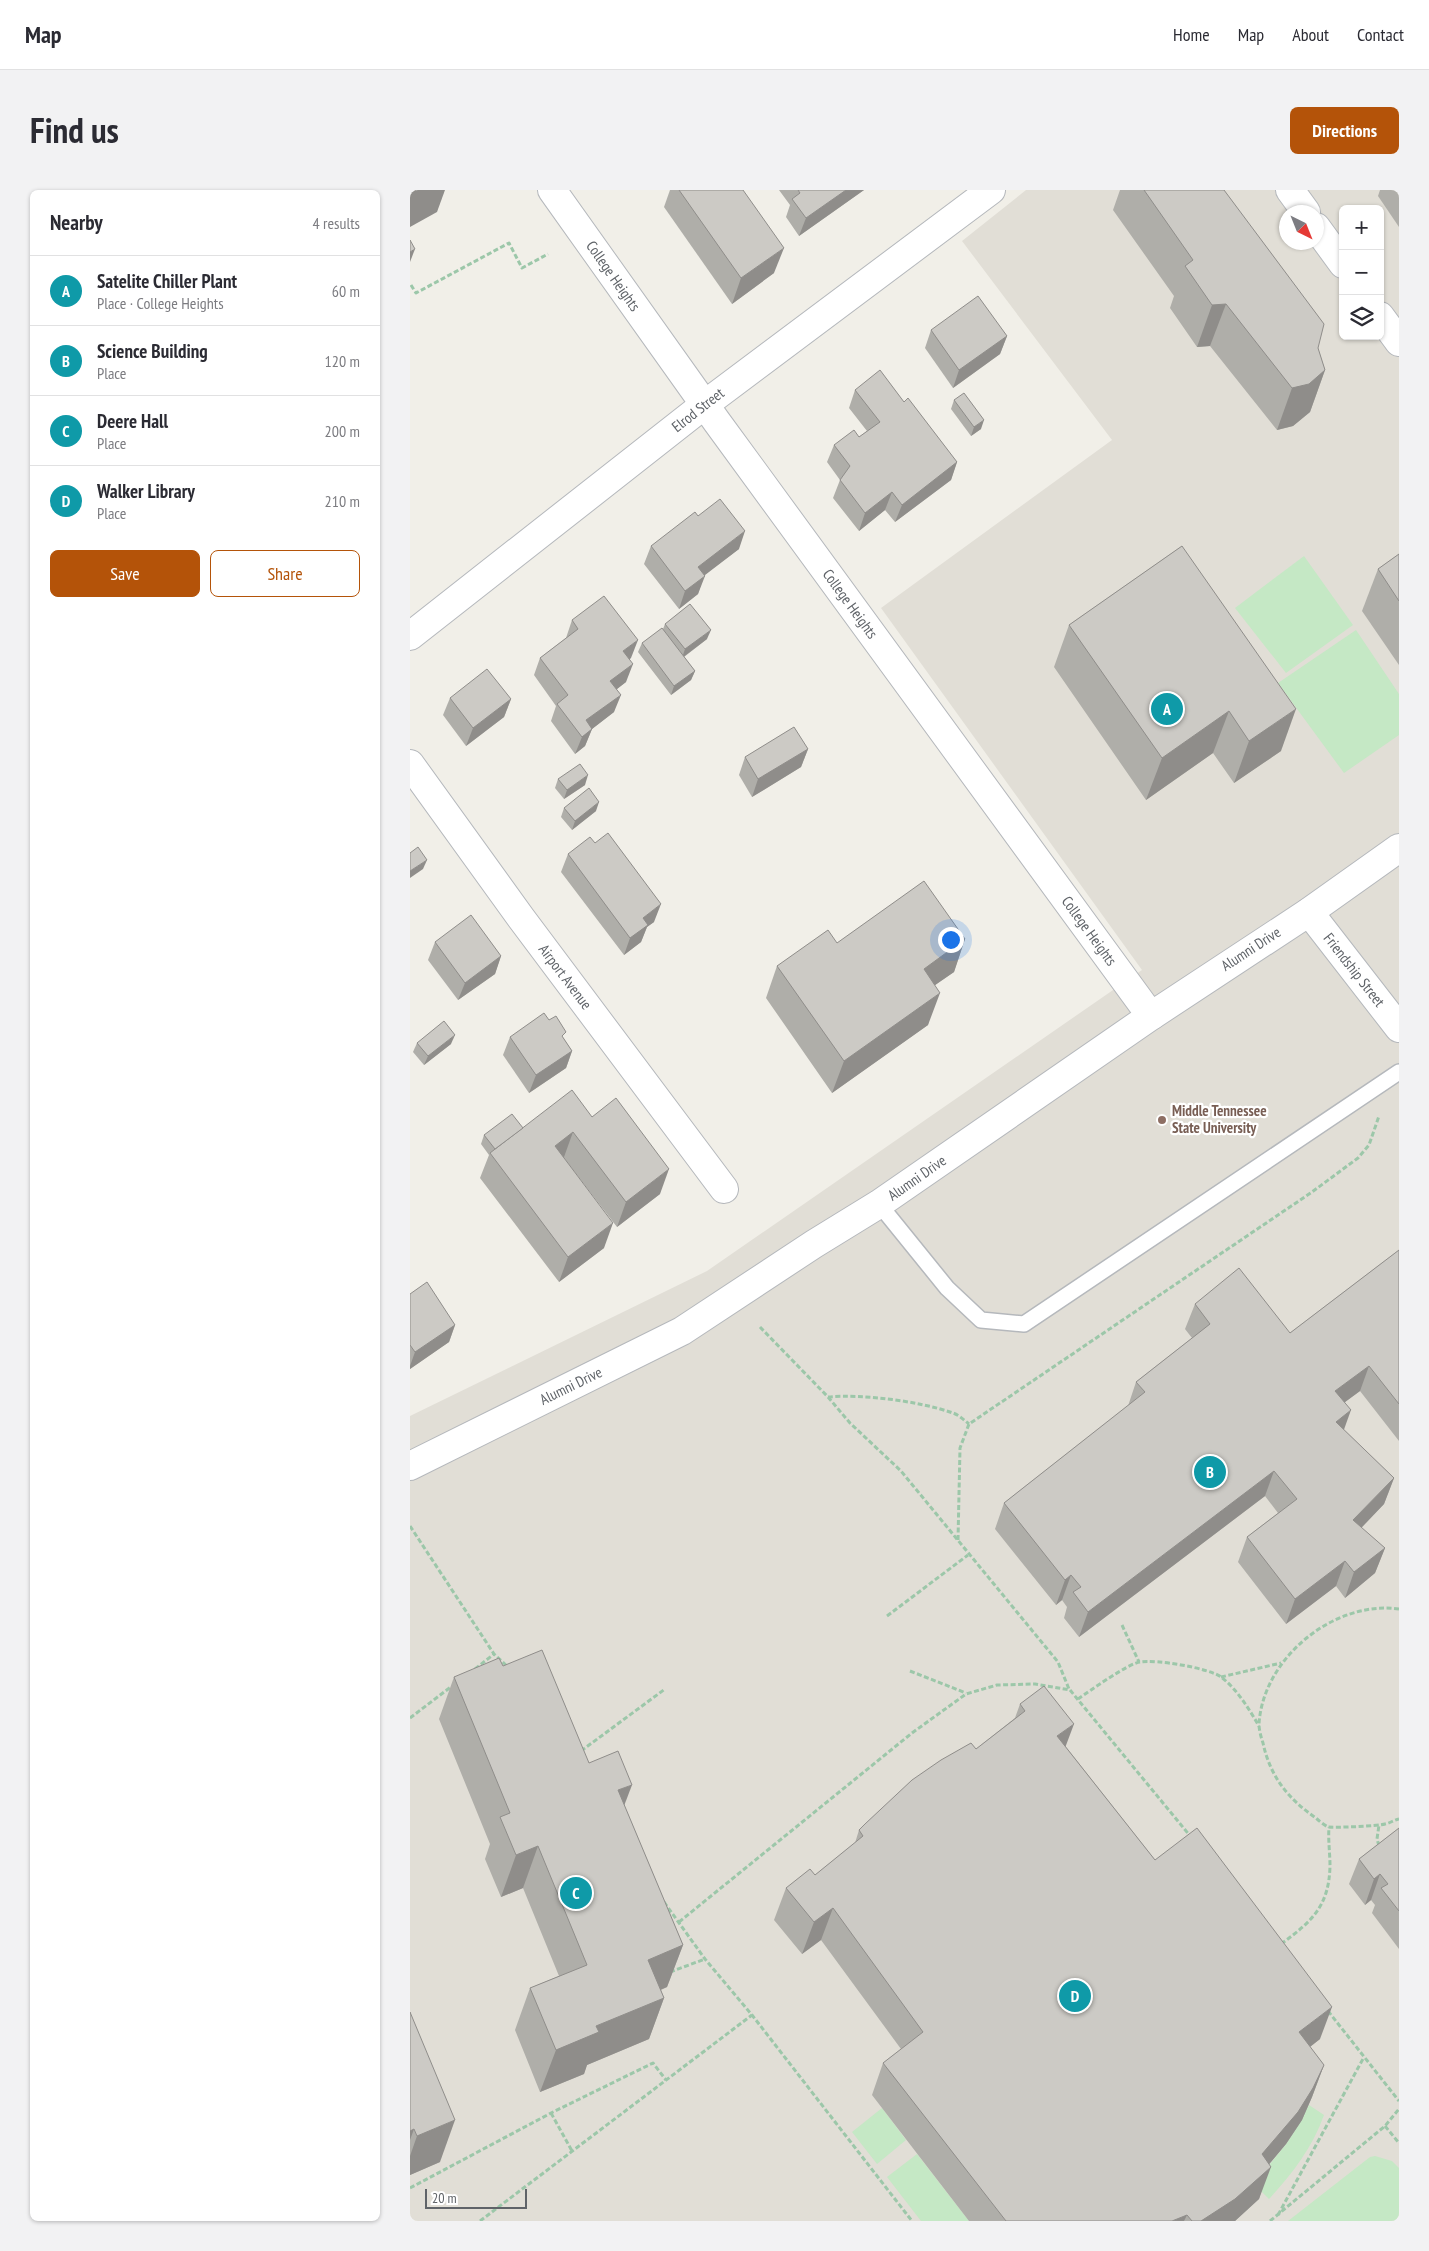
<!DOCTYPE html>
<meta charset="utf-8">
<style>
:root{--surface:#fff;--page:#f2f2f3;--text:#2b2b33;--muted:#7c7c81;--line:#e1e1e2;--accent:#b45309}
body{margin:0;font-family:"PT Sans Narrow",sans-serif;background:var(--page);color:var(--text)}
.controls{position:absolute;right:15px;top:15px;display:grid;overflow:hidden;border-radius:8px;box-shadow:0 1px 4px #0004}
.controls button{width:45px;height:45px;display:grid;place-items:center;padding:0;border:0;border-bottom:1px solid var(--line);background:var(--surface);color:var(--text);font:25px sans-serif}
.compass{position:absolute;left:869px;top:15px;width:45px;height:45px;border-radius:50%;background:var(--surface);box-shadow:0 1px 4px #0004;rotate:137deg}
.scale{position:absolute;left:15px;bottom:12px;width:102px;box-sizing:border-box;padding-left:5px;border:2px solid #5f6368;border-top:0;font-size:14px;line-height:18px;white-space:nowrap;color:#5f6368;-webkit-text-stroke:4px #fff;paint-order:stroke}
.you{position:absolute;left:540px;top:749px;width:18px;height:18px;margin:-12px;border:4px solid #fff;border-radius:50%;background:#1a73e8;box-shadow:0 0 0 8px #1a73e833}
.badge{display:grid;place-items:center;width:32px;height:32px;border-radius:50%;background:var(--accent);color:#fff;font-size:16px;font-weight:700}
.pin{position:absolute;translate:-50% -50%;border:2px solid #fff;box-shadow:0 1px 5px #0006}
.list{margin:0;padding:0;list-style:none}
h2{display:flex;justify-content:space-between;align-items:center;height:65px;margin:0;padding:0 20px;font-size:21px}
h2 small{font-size:16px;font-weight:400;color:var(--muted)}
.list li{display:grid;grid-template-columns:32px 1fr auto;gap:15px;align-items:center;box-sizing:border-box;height:70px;padding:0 20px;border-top:1px solid var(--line)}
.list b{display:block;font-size:19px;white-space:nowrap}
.list p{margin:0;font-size:16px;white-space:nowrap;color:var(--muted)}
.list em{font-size:16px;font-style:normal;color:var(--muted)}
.actions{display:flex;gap:10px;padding:15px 20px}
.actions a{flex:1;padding:11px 0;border:1px solid var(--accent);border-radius:8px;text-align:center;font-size:18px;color:var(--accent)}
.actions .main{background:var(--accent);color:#fff}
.icon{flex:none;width:28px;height:28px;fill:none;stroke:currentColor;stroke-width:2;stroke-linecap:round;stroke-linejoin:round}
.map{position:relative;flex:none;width:989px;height:2031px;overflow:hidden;border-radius:8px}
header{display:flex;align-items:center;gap:30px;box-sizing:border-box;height:70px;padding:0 25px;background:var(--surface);border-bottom:1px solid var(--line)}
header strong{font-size:24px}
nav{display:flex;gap:28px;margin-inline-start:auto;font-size:18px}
.intro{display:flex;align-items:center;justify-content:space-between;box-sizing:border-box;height:120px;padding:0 30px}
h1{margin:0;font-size:35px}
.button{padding:12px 22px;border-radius:8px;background:var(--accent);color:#fff;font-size:18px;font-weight:700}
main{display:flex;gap:30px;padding:0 30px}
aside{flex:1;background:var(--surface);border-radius:8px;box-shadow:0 1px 4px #0004}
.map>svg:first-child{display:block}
</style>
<header>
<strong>Map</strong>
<nav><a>Home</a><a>Map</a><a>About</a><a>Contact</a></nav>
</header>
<div class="intro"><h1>Find us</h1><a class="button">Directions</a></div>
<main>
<aside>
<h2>Nearby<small>4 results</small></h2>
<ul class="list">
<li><span class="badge" style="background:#0f9aa8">A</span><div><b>Satelite Chiller Plant</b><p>Place · College Heights</p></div><em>60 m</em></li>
<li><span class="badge" style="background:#0f9aa8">B</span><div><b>Science Building</b><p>Place</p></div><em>120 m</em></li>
<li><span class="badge" style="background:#0f9aa8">C</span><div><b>Deere Hall</b><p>Place</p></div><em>200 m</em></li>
<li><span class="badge" style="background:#0f9aa8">D</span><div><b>Walker Library</b><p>Place</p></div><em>210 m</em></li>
</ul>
<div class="actions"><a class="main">Save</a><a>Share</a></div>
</aside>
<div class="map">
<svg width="989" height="2031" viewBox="0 0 989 2031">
<rect width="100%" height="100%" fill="#f1efe8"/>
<path fill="#e1ded6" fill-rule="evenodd" d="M616 0H989V2031H0V1226L297 1081 732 780 471 418 702 250 552 51ZM933 19H970V146H933ZM876 22H906V52H876Z"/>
<g fill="#c5e8c5">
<polygon points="894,366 943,435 876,483 825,418"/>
<polygon points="946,440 989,504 989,545 934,583 868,493"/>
<path d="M899 1915 914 1925C903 1957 882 1984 859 2009L844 1994 876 1954Z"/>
<polygon points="472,1918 496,1950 467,1974 442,1942"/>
<polygon points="507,1964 559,2031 511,2031 477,1987"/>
<polygon points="965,1966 982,1971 989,1978 989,2031 878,2031 960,1967"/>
</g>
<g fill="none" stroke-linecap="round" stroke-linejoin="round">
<g stroke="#b5b8bc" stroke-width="18">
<polyline id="lane" points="469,1014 537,1098 571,1130 614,1134 989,882"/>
</g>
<g stroke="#b5b8bc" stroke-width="30">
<g id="street">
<polyline points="142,0 307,232 741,826"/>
<polyline points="880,0 896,22"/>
<polyline points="906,37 933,74"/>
<polyline points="970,126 989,152"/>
<polyline points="0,446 294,215 581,0"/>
<polyline points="0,574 111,728 314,999"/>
<polyline points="899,722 989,838"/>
<polyline points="0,1276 272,1141 404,1054 469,1014 741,826 899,722 989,658"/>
</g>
</g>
<g stroke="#9cc7a9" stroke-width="3" stroke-dasharray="5 2.5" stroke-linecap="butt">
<polyline points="1,95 6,103 99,53 112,78 138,64"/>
<polyline points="350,1137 418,1207 440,1233 491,1281 648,1472 659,1499"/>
<path d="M418 1207C453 1204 509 1211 543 1223 549 1225 554 1230 559 1234"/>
<polyline points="0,1336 84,1464 98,1477"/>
<polyline points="548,1350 550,1258 559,1234 902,1002 948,968 959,955 969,926"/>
<path d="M989 1419C924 1410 853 1468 849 1534 849 1540 851 1547 853 1553 860 1586 878 1609 906 1628 909 1631 914 1635 918 1637 923 1638 969 1636 975 1634 980 1633 984 1630 989 1629"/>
<polyline points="477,1426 558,1365"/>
<polyline points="712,1435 729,1472"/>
<polyline points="65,1479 84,1464"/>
<polyline points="500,1481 556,1503"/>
<polyline points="811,1487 871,1473"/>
<path d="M668 1509C678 1502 719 1473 730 1472 745 1469 799 1478 811 1487 827 1499 839 1519 849 1536"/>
<polyline points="0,1528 42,1496"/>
<polyline points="171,1561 255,1499"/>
<polyline points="969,1656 967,1649 969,1635"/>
<polyline points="254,1712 295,1769 342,1825 502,2031"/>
<polyline points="269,1732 502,1543 556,1504 587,1495 625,1494 660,1500 781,1647"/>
<path d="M871 1754C901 1732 919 1717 920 1676 920 1663 918 1651 919 1637"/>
<polyline points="260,1782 295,1769"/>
<polyline points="918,1821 989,1911"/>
<polyline points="141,1923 162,1961"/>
<polyline points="975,1936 989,1953"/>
<polyline points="0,1998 141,1923 243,1873 256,1890"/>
<polyline points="868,2025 954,1867"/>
<polyline points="70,2031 342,1825"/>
<polyline points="860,2031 975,1936 989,1919"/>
</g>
<use href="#lane" stroke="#fff" stroke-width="15"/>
<use href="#street" stroke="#fff" stroke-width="28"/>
</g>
<g fill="#afaea9">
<polygon points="260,0 333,0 364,83 322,114 254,17"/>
<polygon points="369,0 454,0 389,46 376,27 380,15"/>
<polygon points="710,0 814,0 908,158 915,180 900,222 883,236 867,240 800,156 787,157 760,118 764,106 703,20"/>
<polygon points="970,0 989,0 989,37 968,6"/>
<polygon points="521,140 597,146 590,164 543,198 515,158"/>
<polygon points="445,200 494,212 547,272 541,290 485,332 475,320 449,341 423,308 430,290 417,272 424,255 449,247 457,241 439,218"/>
<polygon points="544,210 571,239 561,246 541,219"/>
<polygon points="288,326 329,359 294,385 288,404 269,419 234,374 241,356"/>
<polygon points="772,356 871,561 824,593 803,563 736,610 644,477 659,435"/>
<polygon points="989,364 989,475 952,421 968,379"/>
<polygon points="162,430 221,468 219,469 216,492 207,499 204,522 182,539 175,556 165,564 141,531 146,516 124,485 130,468 156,448"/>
<polygon points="255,434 297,449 274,467 285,481 281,490 261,505 228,462 232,453 253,439"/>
<polygon points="40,508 101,509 94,527 56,556 33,525"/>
<polygon points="398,559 391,577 342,607 329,585 335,567"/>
<polygon points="148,589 175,595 154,609 145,598"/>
<polygon points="154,618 186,621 162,640 151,627"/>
<polygon points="158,664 244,732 237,737 231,752 214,765 151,682"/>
<polygon points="555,749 544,782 525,795 518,835 422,903 356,808 367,776 427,753"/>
<polygon points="25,752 91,766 85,784 48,810 18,770"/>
<polygon points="139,830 154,849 162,861 156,878 119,903 93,865 100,847"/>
<polygon points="7,853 41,854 14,875 3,862"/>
<polygon points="182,927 250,1004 207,1037 153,967 194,1058 149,1092 70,988 79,965 71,954 74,945 113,938"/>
<polygon points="989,1060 989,1251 950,1201 935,1212 934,1240 984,1288 974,1314 951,1338 975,1358 965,1383 935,1408 926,1396 876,1434 828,1372 837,1347 868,1323 855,1306 669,1447 654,1428 657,1417 652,1410 646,1415 585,1339 594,1313 718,1216 726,1192 782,1148 775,1139 785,1114 880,1143"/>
<polygon points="0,1104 45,1135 39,1152 0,1179"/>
<polygon points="93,1476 179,1573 214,1615 273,1755 257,1797 251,1800 254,1808 239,1849 177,1875 174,1884 130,1902 105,1840 120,1798 149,1786 113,1698 91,1707 75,1669 80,1654 29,1529 44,1487"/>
<polygon points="610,1514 656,1557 745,1670 910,1849 900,1857 914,1875 902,1907 892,1930 876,1954 859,1974 849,2009 825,2031 559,2031 462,1905 473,1873 491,1859 411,1750 392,1764 364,1730 376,1698 405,1685 445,1653 449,1640 566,1559 605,1528"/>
<polygon points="989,1638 989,1759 962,1723 965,1715 961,1710 955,1715 939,1694 949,1669"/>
<polygon points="0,1822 30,1972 0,1985"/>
</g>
<g fill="#8f8d8a">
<polygon points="6,0 35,0 27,22 0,37 0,3"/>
<polygon points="436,0 454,0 389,46 396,28"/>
<polygon points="374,58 364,83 322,114 331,88"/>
<polygon points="5,59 0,72 0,62"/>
<polygon points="816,114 800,156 787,157 802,115"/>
<polygon points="597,146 590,164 543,198 549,180"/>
<polygon points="915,180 900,222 883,236 867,240 882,198"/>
<polygon points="574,230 571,239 561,246 564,237"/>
<polygon points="547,272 541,290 485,332 492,315"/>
<polygon points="482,302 475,320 449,341 455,323"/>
<polygon points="335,341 329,359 282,395 288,377"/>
<polygon points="295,386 288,404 269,419 275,401"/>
<polygon points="301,440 297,449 272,468 275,459"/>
<polygon points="228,450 221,468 206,479 213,461"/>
<polygon points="223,474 216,492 194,509 200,491"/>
<polygon points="285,481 281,490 261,505 264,496"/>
<polygon points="211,505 204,522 182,539 175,556 165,564 172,547 176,530"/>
<polygon points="101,509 94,527 56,556 63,538"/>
<polygon points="886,519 871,561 824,593 839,551"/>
<polygon points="819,521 803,563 736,610 752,568"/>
<polygon points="398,559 391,577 342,607 348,589"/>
<polygon points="178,585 175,595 154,609 157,600"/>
<polygon points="189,612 186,621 162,640 165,631"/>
<polygon points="17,670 13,679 0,688 0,681"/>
<polygon points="251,714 244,732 237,737 231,752 214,765 220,748 233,728"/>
<polygon points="555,749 544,782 502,811 514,779"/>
<polygon points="91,766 85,784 48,810 55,793"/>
<polygon points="530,803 518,835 422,903 434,871"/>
<polygon points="45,845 41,854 14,875 18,866"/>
<polygon points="162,861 156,878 119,903 126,885"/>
<polygon points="163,942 154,967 135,981 145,956"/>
<polygon points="259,979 250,1004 207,1037 216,1012"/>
<polygon points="203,1033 194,1058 149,1092 158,1067"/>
<polygon points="45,1135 39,1152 0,1179 0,1176 5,1162"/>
<polygon points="959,1176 950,1201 916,1226 925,1201"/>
<polygon points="941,1220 932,1245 926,1232"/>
<polygon points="864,1281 855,1306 669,1447 678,1422"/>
<polygon points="984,1288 974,1314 934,1356 943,1330"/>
<polygon points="975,1358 965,1383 935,1408 944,1382"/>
<polygon points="935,1371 926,1396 876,1434 885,1409"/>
<polygon points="661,1385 652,1410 646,1415 655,1390"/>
<polygon points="664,1534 652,1566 647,1546"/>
<polygon points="222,1595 206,1637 208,1600"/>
<polygon points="128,1656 113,1698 91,1707 106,1665"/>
<polygon points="970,1684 961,1710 955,1715 964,1689"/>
<polygon points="423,1718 411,1750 392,1764 404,1732"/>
<polygon points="273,1755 257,1797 223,1811 238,1770"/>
<polygon points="254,1808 239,1849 177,1875 174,1884 130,1902 146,1860 186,1836"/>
<polygon points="922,1817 910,1849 878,1874 889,1842"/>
<polygon points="914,1875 902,1907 892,1930 876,1954 846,1990 861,1977 849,2009 825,2031 791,2031 852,1964"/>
<polygon points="45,1930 30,1972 0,1985 0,1966 7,1946"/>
<polygon points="4,1939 0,1950 0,1941"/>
<polygon points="777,2025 774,2031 762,2031"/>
</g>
<g fill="#cccac5" stroke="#8f8d8a">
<polygon points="0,0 6,0 0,3"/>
<polygon points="269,0 333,0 374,58 331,88"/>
<polygon points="388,0 436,0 396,28 382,9 390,3"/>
<polygon points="734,0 814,0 914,134 908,158 915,180 899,194 882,198 816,114 802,115 775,76 783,70"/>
<polygon points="0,50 5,59 0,62"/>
<polygon points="568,106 597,146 549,180 521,140"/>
<polygon points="470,180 494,212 498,208 547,272 492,315 482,302 455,323 430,290 440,276 424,255 444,240 449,247 470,232 445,200"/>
<polygon points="554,203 574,230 564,237 544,210"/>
<polygon points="310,309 335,341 288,377 295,386 275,401 241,356 285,322 288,326"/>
<polygon points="772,356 886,519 839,551 819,521 752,568 659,435"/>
<polygon points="989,364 989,411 968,379"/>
<polygon points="194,406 228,450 213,461 223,474 200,491 211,505 176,530 182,539 172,547 147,514 158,505 130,468 168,439 162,430"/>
<polygon points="280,414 301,440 275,459 255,434"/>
<polygon points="252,438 285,481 264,496 232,453"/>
<polygon points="77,479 101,509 63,538 40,508"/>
<polygon points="384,537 398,559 348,589 335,567"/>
<polygon points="170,574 178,585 157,600 148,589"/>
<polygon points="179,598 189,612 165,631 154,618"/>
<polygon points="198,643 251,714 233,728 238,735 220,748 158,664 180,647 185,653"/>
<polygon points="8,657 17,670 0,681 0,663"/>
<polygon points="514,691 555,749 514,779 530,803 434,871 367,776 418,740 427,753"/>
<polygon points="61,725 91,766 55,793 25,752"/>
<polygon points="134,823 139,830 146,826 156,842 152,846 162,861 126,885 100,847"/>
<polygon points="34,831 45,845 18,866 7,853"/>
<polygon points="162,900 182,927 206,908 259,979 216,1012 163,942 145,956 203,1033 158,1067 80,963"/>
<polygon points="102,924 113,938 85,959 74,945"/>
<polygon points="989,1060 989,1214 959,1176 925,1201 941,1220 926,1232 984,1288 943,1330 975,1358 944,1382 935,1371 885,1409 837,1347 887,1309 864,1281 678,1422 663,1402 671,1397 661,1385 655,1390 594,1313 735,1202 726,1192 800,1134 785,1114 829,1078 880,1143"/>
<polygon points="17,1092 45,1135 5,1162 0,1155 0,1104"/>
<polygon points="132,1460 179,1573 208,1561 222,1595 208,1600 273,1755 238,1770 254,1808 186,1836 189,1842 146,1860 120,1798 177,1775 128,1656 106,1665 90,1627 100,1623 44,1487 89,1468 93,1476"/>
<polygon points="634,1496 664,1534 647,1546 745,1670 787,1638 922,1817 889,1842 914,1875 903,1898 888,1922 852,1964 861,1977 825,2009 791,2031 782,2031 777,2025 762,2031 596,2031 473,1873 513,1842 423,1718 404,1732 376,1698 400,1679 405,1685 453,1646 449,1640 455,1634 502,1590 531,1570 561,1553 566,1559 615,1521 610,1514"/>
<polygon points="989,1638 989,1721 971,1698 978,1694 970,1684 964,1689 949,1669"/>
<polygon points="0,1822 45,1930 7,1946 4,1939 0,1941"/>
</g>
<circle fill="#8d6e63" stroke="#fff" stroke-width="2" cx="752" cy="930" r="5"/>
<g text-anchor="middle" stroke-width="4.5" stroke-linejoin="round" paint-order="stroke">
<g font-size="15" fill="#5f6368" stroke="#fff">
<text transform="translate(203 86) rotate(55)" y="5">College Heights</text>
<text transform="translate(288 220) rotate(-38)" y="5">Elrod Street</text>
<text transform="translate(440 414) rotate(54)" y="5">College Heights</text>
<text transform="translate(679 741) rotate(54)" y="5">College Heights</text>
<text transform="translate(841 759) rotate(-33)" y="5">Alumni Drive</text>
<text transform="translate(944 780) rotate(52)" y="5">Friendship Street</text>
<text transform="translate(155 787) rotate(53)" y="5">Airport Avenue</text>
<text transform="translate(507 988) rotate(-35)" y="5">Alumni Drive</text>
<text transform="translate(161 1196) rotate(-26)" y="5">Alumni Drive</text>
</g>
<g font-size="15" font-weight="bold" fill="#785e54" stroke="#fff" text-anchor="start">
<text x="762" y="926">Middle Tennessee<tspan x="762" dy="17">State University</tspan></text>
</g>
</g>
</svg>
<div class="controls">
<button>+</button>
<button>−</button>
<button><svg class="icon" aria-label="layers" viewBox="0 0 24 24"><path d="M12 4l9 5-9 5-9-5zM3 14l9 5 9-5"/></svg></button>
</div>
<svg class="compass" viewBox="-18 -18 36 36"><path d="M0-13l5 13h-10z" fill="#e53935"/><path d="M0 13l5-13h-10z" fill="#7c7c81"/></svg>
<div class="scale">20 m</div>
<div class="you"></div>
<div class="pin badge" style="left:757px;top:519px;background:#0f9aa8">A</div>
<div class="pin badge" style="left:800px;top:1282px;background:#0f9aa8">B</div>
<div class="pin badge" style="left:166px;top:1703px;background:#0f9aa8">C</div>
<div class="pin badge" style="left:665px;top:1806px;background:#0f9aa8">D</div>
</div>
</main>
